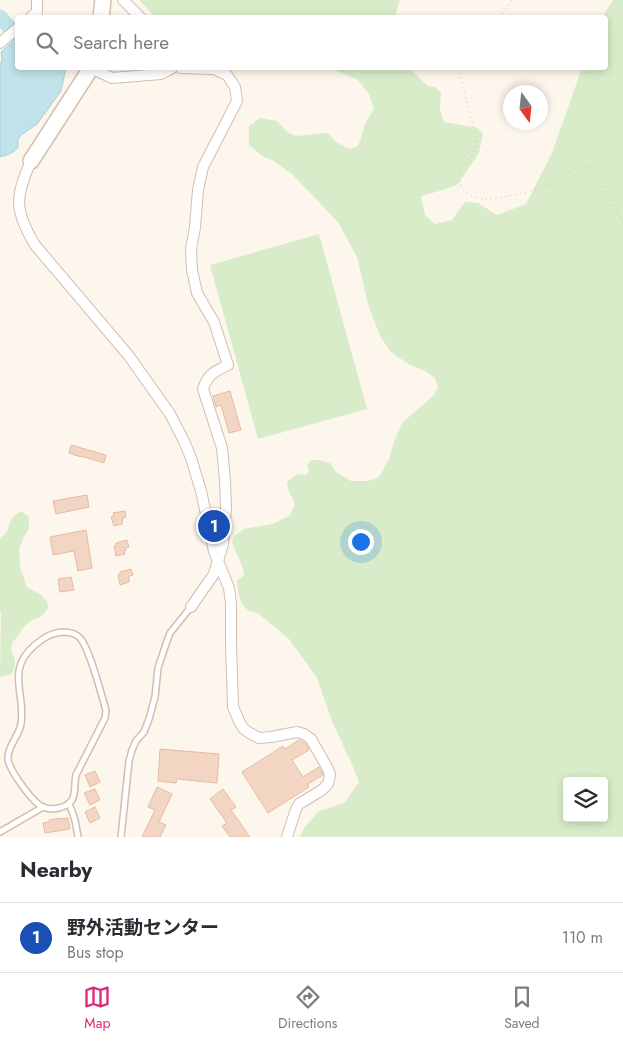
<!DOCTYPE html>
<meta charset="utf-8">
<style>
:root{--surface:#fff;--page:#f2f2f3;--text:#2b2b33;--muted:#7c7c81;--line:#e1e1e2;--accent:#db2777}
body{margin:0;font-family:Jost,"Noto Sans JP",sans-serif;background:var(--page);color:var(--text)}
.controls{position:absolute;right:15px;bottom:15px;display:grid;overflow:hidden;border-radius:5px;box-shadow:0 2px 8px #0003}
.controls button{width:45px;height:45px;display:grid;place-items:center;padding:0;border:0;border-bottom:1px solid var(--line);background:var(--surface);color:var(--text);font:25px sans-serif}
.compass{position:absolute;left:503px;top:85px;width:45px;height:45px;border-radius:50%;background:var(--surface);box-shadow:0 2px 8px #0003;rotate:165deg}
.you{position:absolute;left:360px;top:541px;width:18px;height:18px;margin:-12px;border:4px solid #fff;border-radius:50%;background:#1a73e8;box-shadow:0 0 0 8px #1a73e833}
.badge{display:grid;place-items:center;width:32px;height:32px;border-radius:50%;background:var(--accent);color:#fff;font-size:16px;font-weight:700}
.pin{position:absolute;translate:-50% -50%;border:2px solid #fff;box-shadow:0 1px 5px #0006}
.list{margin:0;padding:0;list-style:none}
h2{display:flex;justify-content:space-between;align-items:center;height:65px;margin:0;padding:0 20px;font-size:21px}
h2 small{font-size:16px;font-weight:400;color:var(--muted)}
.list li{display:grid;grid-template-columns:32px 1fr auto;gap:15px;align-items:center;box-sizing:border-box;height:70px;padding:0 20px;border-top:1px solid var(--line)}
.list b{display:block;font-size:19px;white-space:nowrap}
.list p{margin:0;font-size:16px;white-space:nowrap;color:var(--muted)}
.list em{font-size:16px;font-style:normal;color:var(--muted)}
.icon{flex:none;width:28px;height:28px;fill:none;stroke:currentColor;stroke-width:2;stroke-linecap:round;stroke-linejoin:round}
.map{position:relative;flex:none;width:623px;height:837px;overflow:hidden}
.search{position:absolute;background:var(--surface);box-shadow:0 2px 8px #0003;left:15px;right:15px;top:15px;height:55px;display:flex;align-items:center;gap:12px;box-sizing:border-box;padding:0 18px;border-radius:5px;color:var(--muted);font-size:19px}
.sheet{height:135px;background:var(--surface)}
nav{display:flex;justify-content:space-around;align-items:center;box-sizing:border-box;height:70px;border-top:1px solid var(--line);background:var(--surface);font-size:14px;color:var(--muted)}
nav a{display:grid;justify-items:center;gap:2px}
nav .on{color:var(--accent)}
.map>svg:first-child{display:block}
</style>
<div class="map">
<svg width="623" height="837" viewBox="0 0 623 837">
<rect width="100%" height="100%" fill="#fdf6ec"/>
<g fill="#d8ecc9" fill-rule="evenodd">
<polygon points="139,0 400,0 396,12 396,17 156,18"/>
<path d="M613 0H623V837H300L304 828 318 812 345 802 359 782 354 769 332 721 317 678 289 639 259 614 248 610 242 604 238 593 237 581 244 575C243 563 236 555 232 543L234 536 244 529 272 524 289 516 295 505C293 497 287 491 287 482L297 474 306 475 309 471 307 465 311 460H318L330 463 336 472 351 481H368L379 477 390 457 393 444 402 423 433 396 438 387 435 378 425 371 408 364 390 351 380 336 368 304 357 257 338 222 292 174 274 161 262 156 249 145V126L260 118 277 121 287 132 296 136 316 134 328 133 336 142 350 149 358 146 361 138 365 124 374 109 369 94 358 80 330 68H410L415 74 428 86 435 87 441 93 440 110 444 122 477 128 483 133 479 153 458 184 443 190 421 196 425 215 435 224 452 220 465 202 478 203 497 215 526 204 552 153 582 68H606V18L602 17ZM567 781H604V818H567Z"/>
<polygon points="319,234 367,409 258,439 210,265"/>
<polygon points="21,511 29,517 29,529 23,538 19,550 20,567 27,587 40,594 47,601 48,608 42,616 30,621 24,627 17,637 12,643 11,650 15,659 15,667 12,674 1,677 0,675 1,613 0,612 0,538 6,533 12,518"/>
</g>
<path fill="#bfe3e8" stroke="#a5d3da" d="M17 38 18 68H66L61 91 37 124 20 136 18 140V147C14 153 7 155 0 157V66L2 59 1 52Z"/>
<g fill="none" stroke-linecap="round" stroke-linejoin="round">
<polyline stroke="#bfe3e8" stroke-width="15" points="0,17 18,37"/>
</g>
<g fill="#f3d5c3" stroke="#e6bba3">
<polygon points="230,391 241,430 229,433 221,405 216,407 213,396"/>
<polygon points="71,445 106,455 104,463 81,456 81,457 69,453"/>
<polygon points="87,495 89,507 56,514 53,501"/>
<polygon points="125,511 126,517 123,518 122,524 114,526 111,517 114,516 113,513"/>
<polygon points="86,530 92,568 78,571 74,551 53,555 50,537"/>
<polygon points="127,540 129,547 125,548 126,550 124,551 125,554 116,556 114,546 116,546 116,543"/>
<polygon points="131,569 133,575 129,576 129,582 120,585 118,575 120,575 120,572"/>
<polygon points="71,577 74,590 60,592 58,579"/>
<polygon points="299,740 306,744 309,750 292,760 303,777 319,767 323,775 308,784 309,787 268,813 242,772 283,746 285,749"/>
<polygon points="160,749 219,754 217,783 177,779 176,783 158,781"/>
<polygon points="95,771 100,782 90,787 85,775"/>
<polygon points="157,787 172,794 159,822 166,825 160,837 142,837 155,810 148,807"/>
<polygon points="95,789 100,800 90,805 84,793"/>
<polygon points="223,789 236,807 231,810 250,837 230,837 222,826 227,823 210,799"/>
<polygon points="95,807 100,818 90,823 85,812"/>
<polygon points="62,818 62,819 68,818 70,829 45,833 43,823 49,822 49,820"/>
</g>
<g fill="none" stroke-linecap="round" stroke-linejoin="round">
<g stroke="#d1beb0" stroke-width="8">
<g id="lane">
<path d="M62 632C69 632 76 633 80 638 90 650 99 687 104 703L106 711 105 718 76 775C74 783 76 794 72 800 67 808 51 811 43 807 33 803 9 770 8 759 7 747 19 736 21 724 26 694 5 670 35 645 45 637 49 634 62 632Z"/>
<polyline points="69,803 75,820 78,837"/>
<polyline points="0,832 43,807"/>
<polyline points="121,837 129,761 132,750 136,741 144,732 149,719 155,697 158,668 166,644 170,633 191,607"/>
</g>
</g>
<g stroke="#d1beb0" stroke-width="12">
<g id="street">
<polyline points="123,0 141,18"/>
<polyline points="30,18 37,12 37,0"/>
<polyline points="0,43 18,28"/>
<polyline points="91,68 112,78 161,74 167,71 172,68"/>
<path d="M181 68 214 69 227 75 235 87 237 101 203 167 198 190 195 227 191 249 192 270 197 293 214 322 228 365C214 372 208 374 203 389L222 448 225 481 226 508 223 544 214 574 191 607"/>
<path d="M31 161C15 197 14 210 35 245L129 356 170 414 184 441 191 458 201 491 214 551 229 588 231 603V643L233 707 239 721 243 728 248 732 259 738 271 737 297 732 304 734 311 739 328 769 330 775 328 784 322 790 299 804 296 809 287 837"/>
</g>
</g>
<g stroke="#d6c0b0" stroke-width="18">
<g id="secondary">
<polyline points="101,18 103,0"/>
<polyline points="31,161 91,68"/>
</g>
</g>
<g stroke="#d9b8a5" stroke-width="1" stroke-dasharray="1 4" stroke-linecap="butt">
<polyline points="500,18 512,0"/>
<path d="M459 68 460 76C463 90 479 138 475 150 469 164 452 167 461 186 465 194 475 198 483 199 494 200 536 191 546 186 556 182 578 163 586 166 599 171 617 211 623 223"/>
</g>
<use href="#lane" stroke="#fff" stroke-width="5"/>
<use href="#street" stroke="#fff" stroke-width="10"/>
<use href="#secondary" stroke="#fff" stroke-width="15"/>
</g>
</svg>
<div class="controls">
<button><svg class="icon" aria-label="layers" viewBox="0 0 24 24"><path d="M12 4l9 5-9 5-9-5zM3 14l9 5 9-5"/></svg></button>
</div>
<svg class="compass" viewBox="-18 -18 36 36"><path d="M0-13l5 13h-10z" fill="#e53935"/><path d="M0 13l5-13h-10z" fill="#7c7c81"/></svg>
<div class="you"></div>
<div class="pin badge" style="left:214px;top:526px;background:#1a4fb4">1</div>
<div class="search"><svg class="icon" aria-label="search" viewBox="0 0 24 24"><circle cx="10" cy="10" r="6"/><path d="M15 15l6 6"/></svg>Search here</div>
</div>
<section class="sheet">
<h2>Nearby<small></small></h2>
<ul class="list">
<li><span class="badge" style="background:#1a4fb4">1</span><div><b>野外活動センター</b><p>Bus stop</p></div><em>110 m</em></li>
</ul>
</section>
<nav>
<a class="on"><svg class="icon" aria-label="map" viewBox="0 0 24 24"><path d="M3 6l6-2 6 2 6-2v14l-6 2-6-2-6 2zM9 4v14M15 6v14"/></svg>Map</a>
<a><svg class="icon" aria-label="directions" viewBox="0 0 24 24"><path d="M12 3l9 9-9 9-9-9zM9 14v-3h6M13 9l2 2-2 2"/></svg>Directions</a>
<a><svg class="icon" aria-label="saved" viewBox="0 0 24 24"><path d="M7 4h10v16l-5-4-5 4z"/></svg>Saved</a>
</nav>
